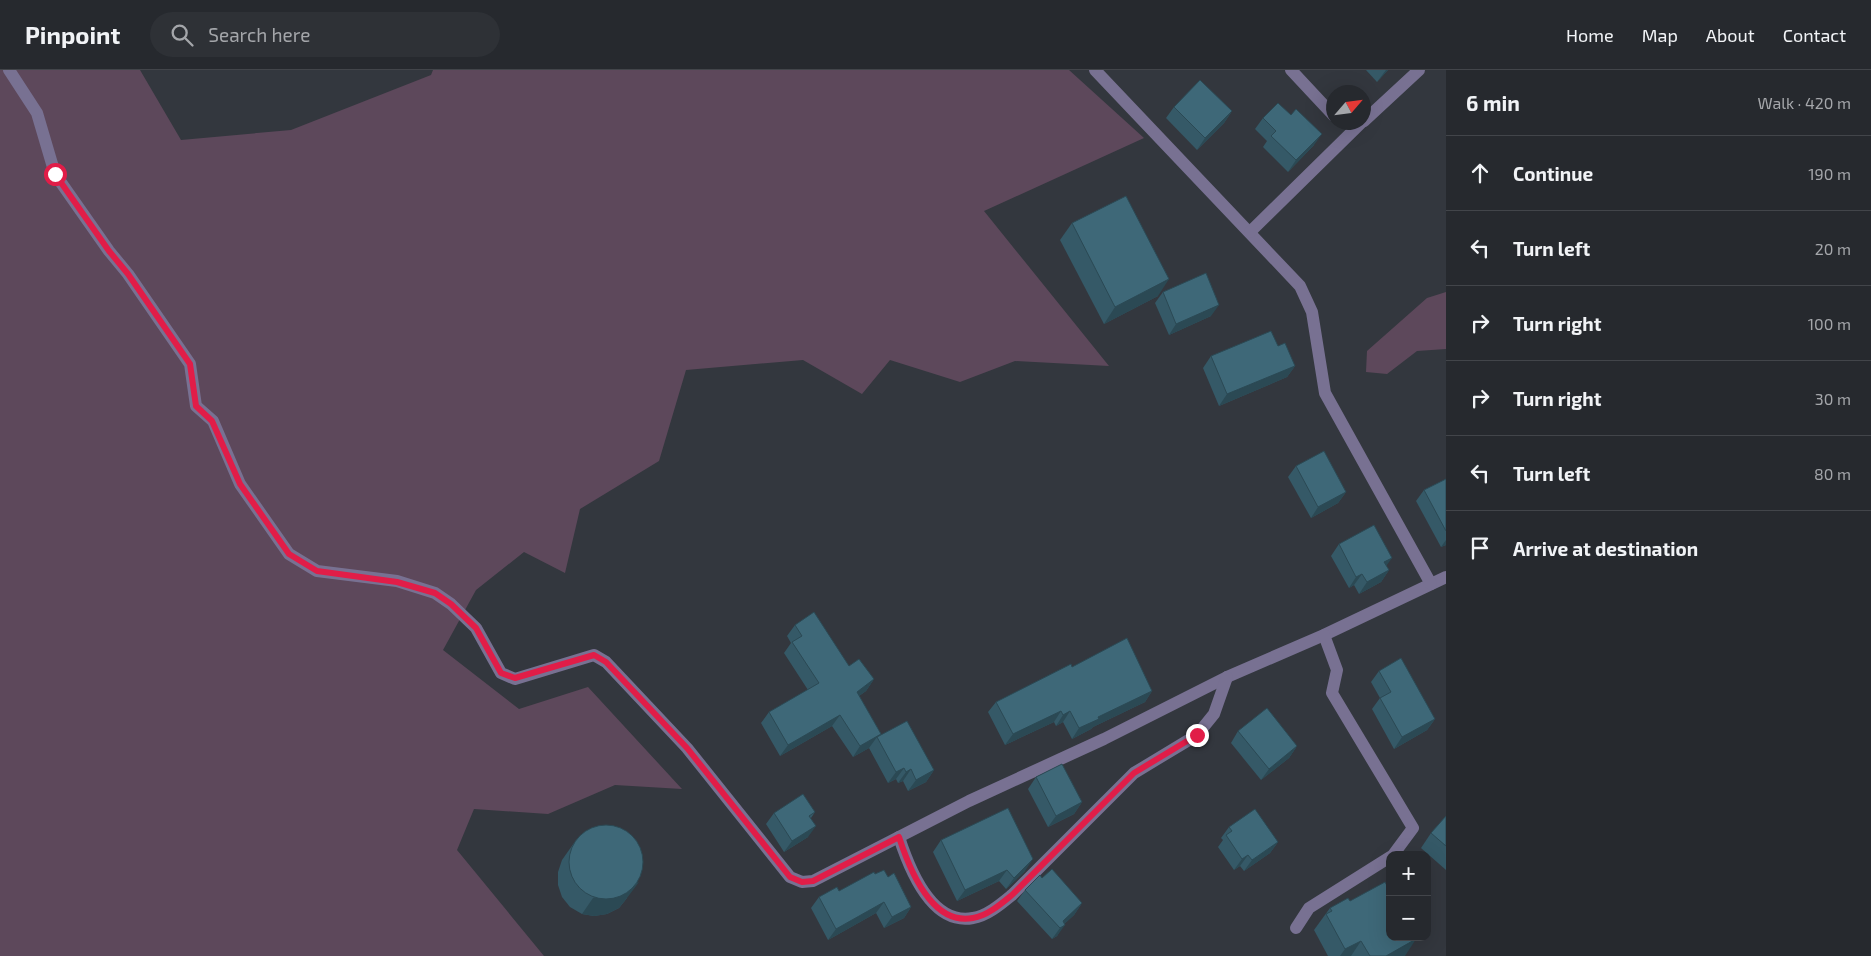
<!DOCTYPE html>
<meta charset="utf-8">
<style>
:root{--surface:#26292e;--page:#2e3136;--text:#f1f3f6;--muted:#a4a6aa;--line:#42454a}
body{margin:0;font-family:"Exo 2",sans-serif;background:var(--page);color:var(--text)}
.controls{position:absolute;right:15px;bottom:15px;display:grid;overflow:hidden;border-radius:10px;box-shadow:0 5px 20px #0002}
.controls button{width:45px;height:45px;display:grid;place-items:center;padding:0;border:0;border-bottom:1px solid var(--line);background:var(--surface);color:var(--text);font:25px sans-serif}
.compass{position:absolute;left:1326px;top:15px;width:45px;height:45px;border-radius:50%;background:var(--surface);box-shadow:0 5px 20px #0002;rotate:62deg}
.stop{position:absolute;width:15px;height:15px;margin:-11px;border:4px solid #e11d48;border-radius:50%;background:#fff}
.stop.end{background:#e11d48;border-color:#fff;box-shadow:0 1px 5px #0008}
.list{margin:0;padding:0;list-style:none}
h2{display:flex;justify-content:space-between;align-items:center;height:65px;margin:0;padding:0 20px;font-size:21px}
h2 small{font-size:16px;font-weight:400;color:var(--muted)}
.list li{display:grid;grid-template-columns:32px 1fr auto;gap:15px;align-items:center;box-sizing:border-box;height:75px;padding:0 20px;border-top:1px solid var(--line)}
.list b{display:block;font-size:19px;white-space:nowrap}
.list em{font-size:16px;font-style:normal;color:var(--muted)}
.icon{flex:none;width:28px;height:28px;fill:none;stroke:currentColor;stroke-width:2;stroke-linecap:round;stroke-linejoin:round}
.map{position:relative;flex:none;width:1446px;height:886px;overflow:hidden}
header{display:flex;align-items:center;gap:30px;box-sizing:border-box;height:70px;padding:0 25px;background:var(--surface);border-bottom:1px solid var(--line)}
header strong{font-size:24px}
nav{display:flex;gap:28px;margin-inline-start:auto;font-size:18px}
.search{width:350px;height:45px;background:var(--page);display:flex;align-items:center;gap:12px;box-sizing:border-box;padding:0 18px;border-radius:28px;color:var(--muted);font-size:19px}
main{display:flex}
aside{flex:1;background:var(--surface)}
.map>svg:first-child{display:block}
</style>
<header>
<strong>Pinpoint</strong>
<div class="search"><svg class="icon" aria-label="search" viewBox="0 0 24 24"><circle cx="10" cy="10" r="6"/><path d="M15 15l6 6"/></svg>Search here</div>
<nav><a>Home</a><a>Map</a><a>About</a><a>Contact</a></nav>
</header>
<main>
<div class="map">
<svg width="1446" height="886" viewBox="0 0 1446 886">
<rect width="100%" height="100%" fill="#33373e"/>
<g fill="#5d485b">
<polygon points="0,0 140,0 181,70 291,60 431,5 433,0 1069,0 1144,68 984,141 1109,296 1015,291 960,312 890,290 862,324 803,290 686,300 659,391 580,439 565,503 524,482 476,520 443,580 519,639 588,617 682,719 615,715 548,744 474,739 457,780 544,886 0,886"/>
<polygon points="1446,222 1446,279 1417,281 1387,304 1366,302 1367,281 1427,228"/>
</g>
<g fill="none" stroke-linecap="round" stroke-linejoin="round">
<g stroke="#787192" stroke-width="12">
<polyline points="9,0 37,43 55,104 109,181 128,204 190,294 196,336 213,351 240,414 289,484 317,501 397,511 435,523 451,534 476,558 501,603 515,609 594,585 606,592 687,678 790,807 802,812 813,811 969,731 1104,669 1227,607 1324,565 1446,507"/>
<polyline points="1095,0 1300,216 1312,242 1325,323 1431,514"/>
<polyline points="1291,0 1334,46"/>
<polyline points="1364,51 1419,0"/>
<polyline points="1250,162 1362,52"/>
<polyline points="1324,565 1337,600 1332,623 1413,758 1393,785"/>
<path d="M899 767C909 798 931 856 973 848 987 846 1001 834 1012 825L1134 703 1197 665 1214 644 1227 607"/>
<polyline points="1296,858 1309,838 1390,787"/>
</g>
</g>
<g fill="#355967">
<polygon points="1366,0 1388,0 1377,12"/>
<polygon points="1174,37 1232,41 1224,53 1197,80 1166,48"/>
<polygon points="1263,48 1314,75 1288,102 1263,77 1267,71 1255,59"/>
<polygon points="1072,153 1158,226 1104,254 1060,170"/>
<polygon points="1163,222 1211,246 1169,265 1155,233"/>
<polygon points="1211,286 1295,296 1287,307 1219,336 1203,298"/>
<polygon points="1296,396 1346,422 1338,433 1311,448 1288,407"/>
<polygon points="1446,409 1446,475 1441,477 1416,431 1424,420"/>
<polygon points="1339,474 1386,496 1389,500 1381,512 1359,524 1354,515 1349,518 1331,486"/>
<polygon points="795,555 849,596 874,609 866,621 859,626 881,664 934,700 926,712 908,721 903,711 898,713 896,709 888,713 869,678 853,687 832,656 780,686 761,653 769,642 808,620 784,583 791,573 787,566"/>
<polygon points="1072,597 1152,621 1145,632 1093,657 1091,659 1072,669 1063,652 1056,656 1054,652 1005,675 988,642 996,632"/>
<polygon points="1379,601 1435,649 1427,660 1394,679 1372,639 1380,628 1371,612"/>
<polygon points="1238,661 1297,676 1289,688 1261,710 1231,673"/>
<polygon points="1036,707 1082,732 1074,744 1048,757 1028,719"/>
<polygon points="815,742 811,748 808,767 784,782 766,754 774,743"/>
<polygon points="1446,746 1446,800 1421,778 1431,763"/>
<polygon points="1229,757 1278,772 1270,783 1244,801 1240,796 1234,800 1218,777 1223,770 1221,768"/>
<polygon points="941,770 1025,801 1006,819 999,811 957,831 933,782"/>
<polygon points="574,773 627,828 619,838 607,844 594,846 582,844 570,837 562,827 558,815 558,802 562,790"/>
<polygon points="875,804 888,807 911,837 904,848 884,858 876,843 828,870 811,838 819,827 839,821"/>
<polygon points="1042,808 1082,833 1074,845 1064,854 1057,866 1052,869 1017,831 1025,820"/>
<polygon points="1350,831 1404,886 1328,886 1314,860 1330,838"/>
</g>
<g fill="#2b4954">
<polygon points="1386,0 1388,0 1377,12"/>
<polygon points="1232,41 1224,53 1197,80 1205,68"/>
<polygon points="1322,64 1314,75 1288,102 1296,90"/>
<polygon points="1169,209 1158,226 1104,254 1115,237"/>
<polygon points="1219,235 1211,246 1169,265 1176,254"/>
<polygon points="1295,296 1287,307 1219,336 1227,324"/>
<polygon points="1346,422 1338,433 1311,448 1318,437"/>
<polygon points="1446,470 1446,475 1441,477"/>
<polygon points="1392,488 1384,499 1384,492"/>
<polygon points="1389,500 1381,512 1359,524 1367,512"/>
<polygon points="1362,504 1354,515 1349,518 1356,507"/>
<polygon points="874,609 866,621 849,633 857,622"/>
<polygon points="1152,621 1145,632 1093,657 1091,659 1072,669 1079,658 1098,647"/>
<polygon points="1061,641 1054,652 1005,675 1013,664"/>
<polygon points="1070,641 1063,652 1056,656 1063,645"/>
<polygon points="840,645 832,656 780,686 788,675"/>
<polygon points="1435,649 1427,660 1394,679 1402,667"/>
<polygon points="881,664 877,667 869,678 853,687 860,676"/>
<polygon points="1297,676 1289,688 1261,710 1269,699"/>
<polygon points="904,698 896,709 888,713 896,702"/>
<polygon points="911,699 903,711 898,713 906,702"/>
<polygon points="934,700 926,712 908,721 916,710"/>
<polygon points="1082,732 1074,744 1048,757 1056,746"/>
<polygon points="816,756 808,767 784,782 792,771"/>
<polygon points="1278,772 1270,783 1244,801 1252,790"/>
<polygon points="1248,785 1240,796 1234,800 1242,789"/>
<polygon points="1033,789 1025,801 1006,819 1014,808"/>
<polygon points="1007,800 999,811 957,831 965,820"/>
<polygon points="639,812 627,828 619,838 607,844 594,846 582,844 593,828"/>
<polygon points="884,832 876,843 828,870 836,859"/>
<polygon points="1082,833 1074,845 1060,858 1063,851"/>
<polygon points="911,837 904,848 884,858 892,847"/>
<polygon points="1065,855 1057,866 1052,869 1060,858"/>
<polygon points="1416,869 1405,886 1386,886"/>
<polygon points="1361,871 1351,886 1340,886 1345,879"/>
</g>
<g fill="#3e6878" stroke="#2b4954">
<polygon points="1200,10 1232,41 1205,68 1174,37"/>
<polygon points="1278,33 1291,45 1296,39 1322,64 1296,90 1271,66 1276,61 1263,48"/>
<polygon points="1126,126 1169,209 1115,237 1072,153"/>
<polygon points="1206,203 1219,235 1176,254 1163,222"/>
<polygon points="1271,261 1278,276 1285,273 1295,296 1227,324 1211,286"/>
<polygon points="1324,381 1346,422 1318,437 1296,396"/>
<polygon points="1446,409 1446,461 1424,420"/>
<polygon points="1374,455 1392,488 1384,492 1389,500 1367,512 1362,504 1356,507 1339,474"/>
<polygon points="814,542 849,596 859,589 874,609 857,622 881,664 860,676 840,645 788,675 769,642 819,613 792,572 802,566 795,555"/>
<polygon points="1127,568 1152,621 1098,647 1099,649 1079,658 1070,641 1063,645 1061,641 1013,664 996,632 1071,594 1072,597"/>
<polygon points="1401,588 1435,649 1402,667 1380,628 1391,622 1379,601"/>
<polygon points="1267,638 1297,676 1269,699 1238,661"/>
<polygon points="907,651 934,700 916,710 911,699 906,702 904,698 896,702 877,667"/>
<polygon points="1062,694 1082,732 1056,746 1036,707"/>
<polygon points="803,724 815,742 809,746 816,756 792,771 774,743"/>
<polygon points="1008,738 1033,789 1014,808 1007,800 965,820 941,770"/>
<polygon points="1255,739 1278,772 1252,790 1248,785 1242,789 1226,765 1232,761 1229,757"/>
<polygon points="1446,746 1446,776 1431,763"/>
<circle cx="606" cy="792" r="37"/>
<polygon points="1052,799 1082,833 1063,851 1065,855 1060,858 1025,820 1040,805 1042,808"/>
<polygon points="884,800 888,807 894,803 911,837 892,847 884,832 836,859 819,827 837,817 839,821 874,802 875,804"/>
<polygon points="1385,812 1390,821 1390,867 1415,867 1416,869 1386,886 1370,886 1361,871 1345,879 1326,844 1332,841 1330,838 1348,828 1350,831"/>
</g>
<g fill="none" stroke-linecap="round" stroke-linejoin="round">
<path stroke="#e11d48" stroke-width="6" d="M55 104 109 181 128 204 190 294 196 336 212 351 240 414 289 484 317 501 397 512 435 523 451 534 476 558 501 603 515 608 594 585 606 592 687 678 790 807 802 812 813 811 899 767C909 798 931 856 973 848 987 846 1001 834 1012 825L1134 703 1197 665"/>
</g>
</svg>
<div class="controls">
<button>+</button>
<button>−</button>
</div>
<svg class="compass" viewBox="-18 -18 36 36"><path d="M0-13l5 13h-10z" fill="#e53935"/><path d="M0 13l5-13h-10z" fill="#a4a6aa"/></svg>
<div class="stop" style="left:55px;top:104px"></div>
<div class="stop end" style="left:1197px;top:665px"></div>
</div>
<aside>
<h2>6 min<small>Walk · 420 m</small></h2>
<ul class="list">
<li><svg class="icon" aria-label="ahead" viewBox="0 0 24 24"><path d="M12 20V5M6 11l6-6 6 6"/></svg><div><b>Continue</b></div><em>190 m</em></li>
<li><svg class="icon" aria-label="left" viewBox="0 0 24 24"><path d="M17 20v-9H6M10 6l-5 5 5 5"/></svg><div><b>Turn left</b></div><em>20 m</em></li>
<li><svg class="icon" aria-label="right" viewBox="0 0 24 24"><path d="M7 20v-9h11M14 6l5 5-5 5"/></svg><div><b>Turn right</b></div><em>100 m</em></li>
<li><svg class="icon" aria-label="right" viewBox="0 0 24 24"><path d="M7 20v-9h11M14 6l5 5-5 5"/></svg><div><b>Turn right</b></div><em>30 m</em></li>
<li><svg class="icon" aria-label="left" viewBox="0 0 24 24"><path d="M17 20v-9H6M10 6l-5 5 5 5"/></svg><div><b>Turn left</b></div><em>80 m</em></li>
<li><svg class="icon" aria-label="arrive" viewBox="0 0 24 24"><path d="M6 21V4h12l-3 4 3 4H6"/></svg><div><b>Arrive at destination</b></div></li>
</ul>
</aside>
</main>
